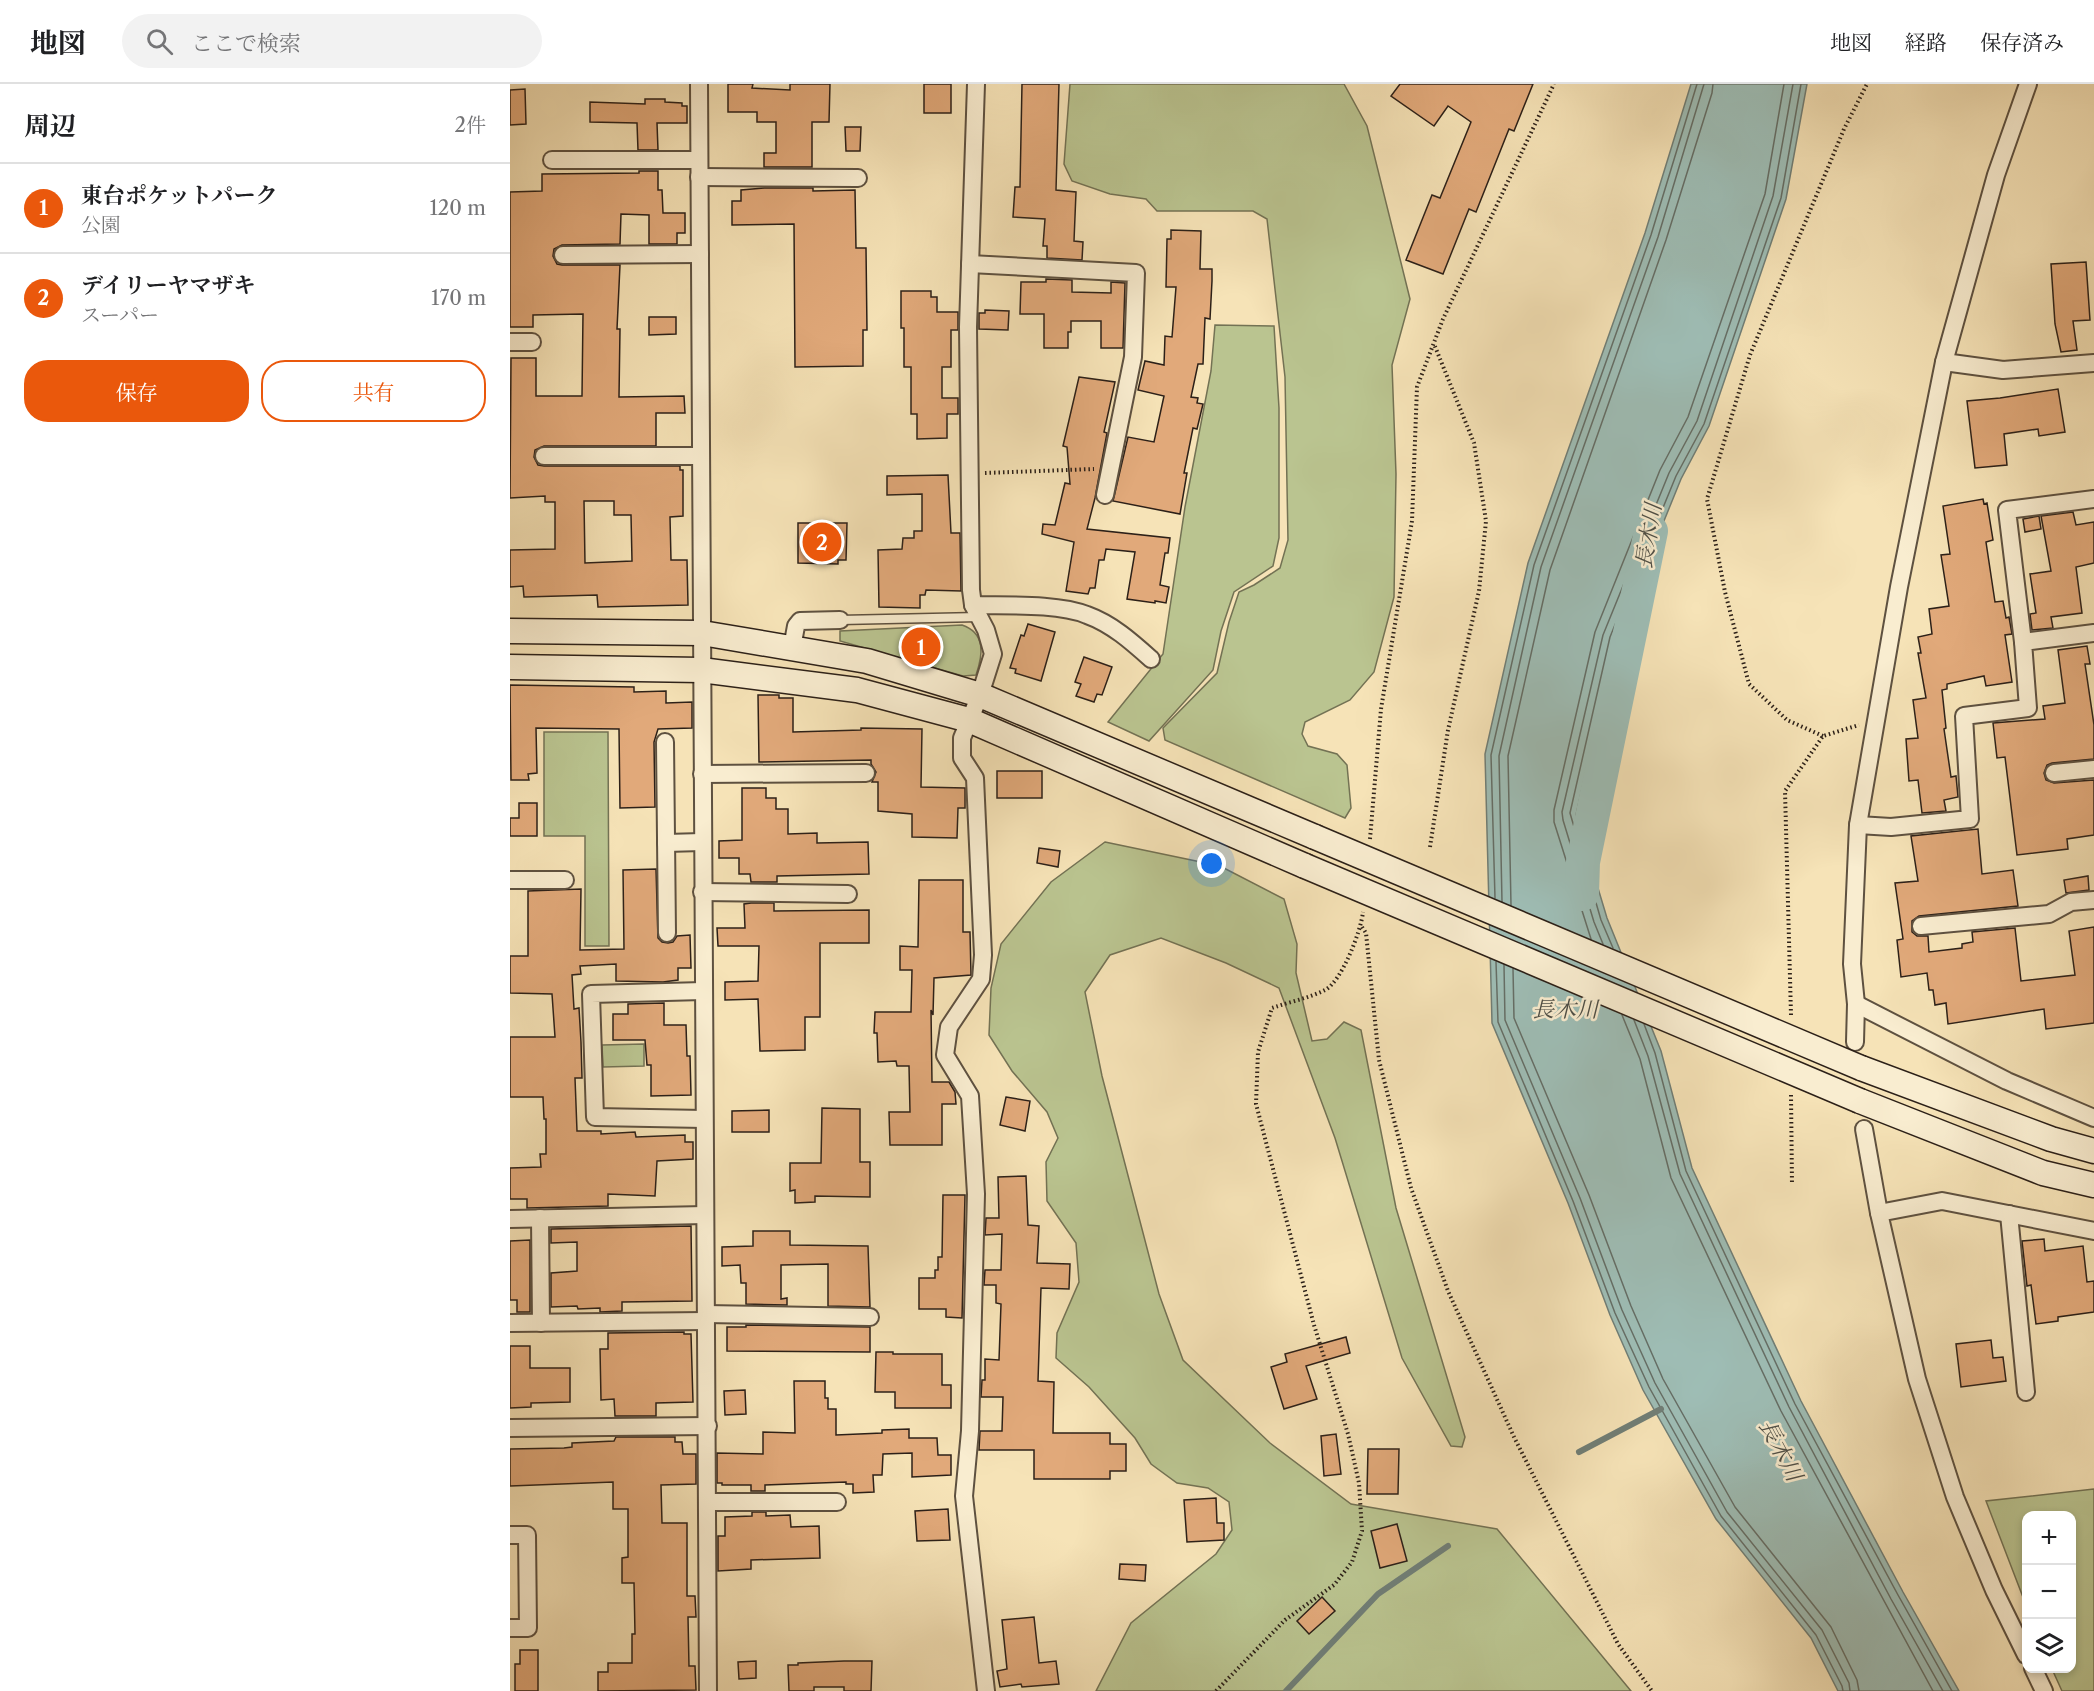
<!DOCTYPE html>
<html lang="ja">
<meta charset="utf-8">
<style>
:root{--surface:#fff;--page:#f2f2f2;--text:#202124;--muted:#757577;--line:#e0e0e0;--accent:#ea580c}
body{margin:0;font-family:"Libre Caslon Text","Noto Serif JP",serif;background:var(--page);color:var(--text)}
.controls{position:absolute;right:18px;bottom:18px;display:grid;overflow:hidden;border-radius:12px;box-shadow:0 3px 9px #0003}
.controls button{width:54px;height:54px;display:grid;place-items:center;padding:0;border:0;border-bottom:2px solid var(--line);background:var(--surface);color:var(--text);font:30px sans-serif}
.you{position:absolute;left:702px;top:780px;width:21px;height:21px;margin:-15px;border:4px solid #fff;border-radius:50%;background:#1a73e8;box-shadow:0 0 0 9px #1a73e833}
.badge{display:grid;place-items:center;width:39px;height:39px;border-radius:50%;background:var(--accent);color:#fff;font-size:20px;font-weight:700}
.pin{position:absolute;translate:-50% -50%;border:3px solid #fff;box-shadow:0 2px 6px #0006}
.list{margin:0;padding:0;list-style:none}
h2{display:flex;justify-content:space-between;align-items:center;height:78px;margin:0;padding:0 24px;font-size:26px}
h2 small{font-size:20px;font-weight:400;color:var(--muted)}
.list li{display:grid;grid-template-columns:39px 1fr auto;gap:18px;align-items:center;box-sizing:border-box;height:90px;padding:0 24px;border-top:2px solid var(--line)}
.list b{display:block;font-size:22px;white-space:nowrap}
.list p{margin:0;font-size:20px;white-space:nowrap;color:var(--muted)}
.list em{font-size:20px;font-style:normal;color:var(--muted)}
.actions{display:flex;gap:12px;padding:18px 24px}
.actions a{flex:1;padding:14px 0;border:2px solid var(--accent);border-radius:24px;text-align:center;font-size:21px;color:var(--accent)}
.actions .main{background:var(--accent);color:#fff}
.icon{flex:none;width:33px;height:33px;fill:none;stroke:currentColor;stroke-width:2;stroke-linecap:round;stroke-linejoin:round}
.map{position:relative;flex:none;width:1584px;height:1607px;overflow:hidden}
header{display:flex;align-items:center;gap:36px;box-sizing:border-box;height:84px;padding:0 30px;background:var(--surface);border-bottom:2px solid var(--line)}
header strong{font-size:28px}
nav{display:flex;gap:33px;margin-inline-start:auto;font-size:21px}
.search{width:420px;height:54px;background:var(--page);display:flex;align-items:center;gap:15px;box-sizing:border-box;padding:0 21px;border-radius:33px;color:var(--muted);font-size:22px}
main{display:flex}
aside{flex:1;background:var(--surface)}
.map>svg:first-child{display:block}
</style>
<header>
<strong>地図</strong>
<div class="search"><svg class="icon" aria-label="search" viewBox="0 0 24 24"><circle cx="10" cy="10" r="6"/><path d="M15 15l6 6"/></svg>ここで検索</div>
<nav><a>地図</a><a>経路</a><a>保存済み</a></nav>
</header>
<main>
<aside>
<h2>周辺<small>2件</small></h2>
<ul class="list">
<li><span class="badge">1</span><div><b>東台ポケットパーク</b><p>公園</p></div><em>120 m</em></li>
<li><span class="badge">2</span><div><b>デイリーヤマザキ</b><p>スーパー</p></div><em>170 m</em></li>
</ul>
<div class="actions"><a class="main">保存</a><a>共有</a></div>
</aside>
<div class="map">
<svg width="1584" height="1607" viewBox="0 0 1584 1607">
<rect width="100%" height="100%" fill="#f6e3b7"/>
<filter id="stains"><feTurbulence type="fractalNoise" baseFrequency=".00333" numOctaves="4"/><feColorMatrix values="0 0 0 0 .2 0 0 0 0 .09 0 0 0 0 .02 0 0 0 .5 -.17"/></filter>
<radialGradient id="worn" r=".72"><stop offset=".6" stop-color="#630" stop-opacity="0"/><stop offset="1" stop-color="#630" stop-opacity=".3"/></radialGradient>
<g fill="#bac490" stroke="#737254" stroke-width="1.5">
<polygon points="560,0 834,0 857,42 900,215 882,281 886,390 884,513 864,588 840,616 795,638 792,650 798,662 827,670 837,681 841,724 835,734 655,656 653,644 707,589 719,538 729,508 744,501 770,484 778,456 775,293 757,135 743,127 647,127 636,115 600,110 562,97 554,80"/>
<polygon points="705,241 764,242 769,324 769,454 763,482 724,508 711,547 703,586 639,657 598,638 653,570 675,423 701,287"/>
<path d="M452 541C476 549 473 571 466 591L453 592 330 557V547Z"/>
<polygon points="34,648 98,648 99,862 75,862 75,752 34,752"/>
<polygon points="595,758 710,782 774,815 787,860 786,889 802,957 817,955 834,938 851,946 886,1124 955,1353 952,1363 941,1362 892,1274 825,1054 769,904 716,879 651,854 600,871 575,908 592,992 649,1210 673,1276 760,1359 841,1420 987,1445 1121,1607 586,1607 621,1539 706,1470 722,1446 719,1418 698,1404 667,1399 641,1380 625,1354 579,1303 546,1274 547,1249 569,1198 566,1159 537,1117 536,1078 548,1054 537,1028 502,987 479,951 481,904 491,860 541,798"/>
<polygon points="134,960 134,982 93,983 92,961"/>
<polygon points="1584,1405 1584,1607 1552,1607 1542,1585 1562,1584 1562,1432 1516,1432 1516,1521 1476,1417"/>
</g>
<polygon fill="#9ebdb5" stroke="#707e76" stroke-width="1.5" points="1181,0 1297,0 1276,115 1199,342 1171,395 1106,555 1066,731 1097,834 1151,967 1182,1084 1291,1317 1393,1508 1449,1607 1328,1607 1301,1554 1206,1435 1133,1306 1100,1231 1058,1119 982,939 975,670 1018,479 1135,149"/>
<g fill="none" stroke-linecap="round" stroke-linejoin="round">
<g stroke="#656e66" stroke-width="1.5">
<polyline points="985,814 981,671 1024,481 1141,151 1187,0"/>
<polyline points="992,818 989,672 1031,483 1148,153 1194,0"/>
<polyline points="1001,821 998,672 1040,486 1156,156 1202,9 1203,0"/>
<polyline points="1081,855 1044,738 1044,726 1085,548 1150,386 1178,333 1255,110 1274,0"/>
<polyline points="1093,860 1084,838 1053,736 1052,728 1093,551 1159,389 1187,337 1263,112 1283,0"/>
<polyline points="1103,864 1091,836 1060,729 1100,553 1166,392 1194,340 1271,114 1291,0"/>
<polyline points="986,878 988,938 1063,1117 1105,1229 1139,1303 1211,1432 1306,1551 1332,1602 1333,1607"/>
<polyline points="994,881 995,936 1070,1114 1112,1226 1145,1299 1217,1428 1312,1546 1339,1599 1340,1607"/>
<polyline points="1003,885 1004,934 1079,1111 1121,1222 1153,1295 1225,1423 1321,1543 1347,1596 1349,1607"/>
<polyline points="1112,931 1130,975 1161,1094 1271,1327 1423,1607"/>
<polyline points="1124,936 1138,972 1170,1090 1279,1323 1381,1515 1433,1607"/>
<polyline points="1134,940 1145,969 1176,1087 1285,1320 1388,1511 1442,1607"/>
</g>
<g stroke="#707e76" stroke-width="6">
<polyline points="1069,1368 1151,1325"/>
<polyline points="776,1607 868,1510 938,1462"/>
</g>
<polyline stroke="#9ebdb5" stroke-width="34" points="1072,810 1073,778 1141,447"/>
</g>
<g fill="#e1a97a" stroke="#2c2018" stroke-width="1.5" fill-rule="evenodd">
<polygon points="218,0 243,0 242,4 280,6 280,0 320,0 319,38 302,38 302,83 254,83 254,69 266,69 266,38 247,38 247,28 218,28"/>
<rect x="414" y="0" width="27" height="29"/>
<polygon points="512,0 549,0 546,106 566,108 564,157 573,158 572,176 537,174 537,162 533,162 535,135 503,133 505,103 510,103"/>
<polygon points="890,0 1023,0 1004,47 999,45 966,128 959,125 933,190 896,176 922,111 930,114 961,38 938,22 924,42 881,12"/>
<polygon points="15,5 16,40 0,41 0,6"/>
<polygon points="135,15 155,15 155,18 172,19 172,22 177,22 177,39 147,39 148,66 128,66 127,39 80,38 80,18 135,20"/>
<polygon points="335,43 351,43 350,67 336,67"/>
<path d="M129 87H148V106H152L153 129H175V149H167V160H139V131L111 130 110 160 52 161 44 165 43 172 47 180 52 181H110L107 245H110L109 313 174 312 175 329H146V362H34L25 366 24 373 28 381 34 382H170V386H173V432L160 433 161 476H177L178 521 88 523 87 511 14 513 13 502 0 503V466L45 465V418H35V412L0 414 1 274H26V312H72L73 230 23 231V243H0V108L32 107V90L129 89ZM74 417H104V431H121L122 477 75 479Z"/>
<polygon points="254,104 303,104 303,107 345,106 346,164 356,164 357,246 353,246 353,282 285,283 284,140 222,141 222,117 231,117 231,106"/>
<polygon points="661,146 691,147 690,185 702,185 702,197 700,235 695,234 693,280 688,280 681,313 688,314 687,319 693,320 687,345 683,344 674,389 677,389 670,430 603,417 618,353 644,358 654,312 628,306 635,277 654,281 655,252 662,253 666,203 656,203 657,155 661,155"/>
<polygon points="1576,178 1580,236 1563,237 1567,266 1551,268 1545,240 1541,180"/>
<polygon points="536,195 562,196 562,208 601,209 601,198 615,199 613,264 591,264 591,237 561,237 561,248 558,248 558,264 534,264 534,230 510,230 511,198 536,198"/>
<polygon points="391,207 421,207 421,213 427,213 427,228 448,228 448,246 441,246 441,283 432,283 432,314 448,314 448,330 437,330 437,354 407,355 407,330 401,330 401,283 394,283 394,244 391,244"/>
<polygon points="475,226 499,227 498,246 469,245 469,229 475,229"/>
<polygon points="139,233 166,233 166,250 139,251"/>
<polygon points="569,293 605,298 594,348 597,349 585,414 577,445 660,454 658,469 655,469 650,501 659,503 656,519 645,517 645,519 617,515 625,468 596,465 594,476 589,476 585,504 580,504 578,510 556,507 564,458 532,450 533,440 545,441 555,399 560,400 557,363 553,362"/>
<polygon points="1548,305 1555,348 1529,352 1528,345 1494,350 1497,381 1465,384 1457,317 1490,314"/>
<polygon points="438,391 441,449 450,449 451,507 416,506 415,511 410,511 410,524 369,523 368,466 392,465 393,454 404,454 404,447 412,447 412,410 377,411 377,392"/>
<polygon points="1473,415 1474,420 1477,419 1483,456 1476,458 1485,518 1493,517 1496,534 1499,533 1502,550 1495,551 1502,598 1476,602 1474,592 1437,600 1437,605 1432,606 1436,644 1434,645 1441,693 1446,692 1448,713 1434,716 1436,727 1412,729 1408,696 1399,697 1396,655 1408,654 1403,616 1416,614 1408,569 1411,569 1408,553 1422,550 1419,525 1439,522 1431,471 1440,470 1433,422"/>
<polygon points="1563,428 1566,441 1584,438 1584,479 1566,483 1572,529 1541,533 1543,544 1522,546 1520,530 1526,529 1520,490 1541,487 1531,432"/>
<polygon points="1529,432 1531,445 1515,448 1513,435"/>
<polygon points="288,439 337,439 336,476 328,476 328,480 288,479"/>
<polygon points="518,540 545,548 531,597 505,589 506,585 500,584 511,551 514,552"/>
<polygon points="1577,562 1580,580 1575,580 1584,641 1584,675 1542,679 1537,681 1534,689 1536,696 1544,699 1584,696 1584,751 1557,755 1558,765 1507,771 1495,673 1487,674 1483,639 1535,635 1533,622 1555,619 1548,566"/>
<polygon points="574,573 602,583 592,611 587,610 584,618 566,612 571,600 565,598"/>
<polygon points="0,601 124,603 124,608 156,607 156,619 182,618 182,644 148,645 144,658 145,723 110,724 109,645 26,644 27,689 18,690 19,696 1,696"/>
<polygon points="248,611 269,611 269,614 283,614 283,648 351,646 351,644 412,645 411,703 455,704 455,724 448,724 447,754 402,753 402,730 368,727 368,698 362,698 366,688 361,680 361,676 249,678"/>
<rect x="487" y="687" width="45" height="27"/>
<polygon points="232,704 256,704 256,714 266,714 266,725 278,725 278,750 307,749 307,759 358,758 359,790 267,792 267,798 241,798 240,790 229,790 229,774 209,774 209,757 232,756"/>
<polygon points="9,719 27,719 27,752 0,752 0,734 9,734"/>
<polygon points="1468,745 1472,790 1503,786 1508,822 1409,832 1402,837 1402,848 1407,852 1418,852 1419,868 1452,864 1452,860 1463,858 1462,848 1505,844 1511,897 1565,891 1559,847 1584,843 1584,939 1536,945 1534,925 1438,940 1436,919 1425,921 1423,906 1419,906 1417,889 1391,893 1387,856 1393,855 1385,799 1408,797 1401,752"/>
<polygon points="529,764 550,767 548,783 527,779"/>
<polygon points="146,785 148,854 152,858 158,859 163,858 167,852 180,851 181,884 168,884 168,896 153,898 106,897 106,880 70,882 71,890 62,891 64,925 69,924 71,958 72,994 65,994 67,1047 91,1047 91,1050 125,1048 126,1053 175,1051 175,1058 183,1058 183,1075 147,1077 145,1112 98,1110 98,1122 17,1124 17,1115 0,1115 0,1084 31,1083 30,1070 36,1070 36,1035 34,1035 33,1013 0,1013 0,953 45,953 42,910 0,909 0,872 18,872 18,807 71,805 70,866 114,865 113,786"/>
<polygon points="1578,792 1579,806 1556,809 1554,796"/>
<polygon points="409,796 453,796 453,848 460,848 461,891 424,894 423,931 421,926 422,998 439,998 445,1008 446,1020 432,1020 432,1061 380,1061 379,1028 400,1028 399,982 387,982 386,977 368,978 367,949 364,949 365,928 401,928 402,886 390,886 390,862 408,863"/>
<polygon points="241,819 264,819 264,827 359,826 359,859 310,859 310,933 295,933 295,966 250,967 248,915 215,916 215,898 248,897 249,862 208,862 207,844 235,844 234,820"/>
<polygon points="154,919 154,941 176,941 177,972 180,972 181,1011 141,1012 141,981 137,981 135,956 103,956 103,930 118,930 118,920"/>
<polygon points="496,1013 520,1017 515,1047 490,1041"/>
<polygon points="312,1024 350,1025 350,1078 360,1078 360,1113 305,1112 305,1118 285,1119 285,1106 280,1107 280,1079 311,1079"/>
<polygon points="259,1026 259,1048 222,1048 222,1027"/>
<polygon points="516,1092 518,1141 529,1142 527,1179 560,1180 559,1205 531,1204 528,1297 544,1298 543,1349 600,1349 600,1360 616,1360 616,1387 600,1387 600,1395 524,1395 524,1366 469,1366 470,1347 492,1347 493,1313 471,1313 472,1296 475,1296 475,1275 489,1276 491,1220 486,1219 486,1201 474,1201 475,1186 491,1186 492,1150 475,1151 476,1134 489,1134 488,1093"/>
<polygon points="433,1111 455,1111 452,1234 436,1233 436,1225 409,1225 409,1194 425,1194 425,1186 428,1186 428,1173 432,1173"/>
<polygon points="181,1142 182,1217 112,1218 112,1227 90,1228 90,1224 68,1225 67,1222 41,1223 41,1189 67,1187 67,1158 41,1159 41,1145"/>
<polygon points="243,1147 280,1147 280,1161 358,1162 360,1223 318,1222 318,1180 271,1181 271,1215 277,1214 277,1221 236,1220 236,1199 231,1199 230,1181 212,1182 212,1163 243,1162"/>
<polygon points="1534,1155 1535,1167 1573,1162 1577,1198 1584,1197 1584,1228 1548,1233 1548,1237 1526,1240 1521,1201 1517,1202 1512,1157"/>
<polygon points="20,1156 20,1228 7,1228 7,1216 0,1216 0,1157"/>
<polygon points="236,1241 360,1243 360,1268 217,1267 217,1243 236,1243"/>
<polygon points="174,1248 174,1250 181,1250 183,1318 146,1319 146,1332 105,1332 104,1315 91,1316 90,1265 98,1265 98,1249"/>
<polygon points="836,1253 840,1269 796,1282 807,1315 774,1325 761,1283 777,1278 775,1270"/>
<polygon points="1481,1256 1483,1274 1493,1273 1496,1297 1451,1303 1446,1260"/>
<polygon points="0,1262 20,1262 20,1284 60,1284 60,1318 21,1319 21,1323 0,1324"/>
<polygon points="366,1268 383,1268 383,1270 432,1270 432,1301 441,1301 441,1324 385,1324 385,1308 365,1308"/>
<polygon points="284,1297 315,1297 315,1314 318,1314 318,1325 326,1325 326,1351 372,1349 372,1346 399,1345 399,1354 427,1354 428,1371 441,1371 441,1391 402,1393 402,1369 373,1370 372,1391 363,1391 364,1408 343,1409 343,1400 336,1400 336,1398 255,1401 255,1407 241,1407 241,1401 212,1401 212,1399 207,1399 207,1369 253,1370 253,1348 285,1349"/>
<polygon points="235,1306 236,1330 215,1331 214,1307"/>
<polygon points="826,1350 831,1390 814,1392 811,1352"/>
<polygon points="106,1353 165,1353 165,1358 172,1358 173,1370 186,1370 186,1400 151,1401 152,1439 177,1439 177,1512 185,1512 186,1533 178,1533 179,1582 185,1582 186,1606 88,1607 88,1588 98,1588 98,1579 122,1579 122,1550 125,1550 124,1499 112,1499 112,1474 118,1473 118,1425 103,1425 103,1398 0,1402 0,1365 54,1364 62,1363 62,1359 104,1357"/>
<polygon points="858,1365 889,1365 888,1410 857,1410"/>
<polygon points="706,1414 707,1439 714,1439 714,1456 677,1458 674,1416"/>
<polygon points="438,1425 440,1456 407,1457 405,1427"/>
<polygon points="242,1428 256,1428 256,1432 280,1431 281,1443 309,1442 310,1474 241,1476 241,1485 208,1487 208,1452 215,1452 215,1433 242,1432"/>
<polygon points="887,1440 897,1477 870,1484 861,1447"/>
<polygon points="610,1480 636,1481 635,1497 609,1495"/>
<polygon points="812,1513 825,1527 799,1550 787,1537"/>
<polygon points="524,1533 529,1579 546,1577 549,1600 512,1603 511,1600 490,1603 487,1587 497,1585 492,1536"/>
<polygon points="10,1566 28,1566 28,1607 5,1607 5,1580 10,1580"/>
<polygon points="246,1577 246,1594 229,1595 228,1578"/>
<polygon points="334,1577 362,1577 361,1607 334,1607 334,1603 304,1603 304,1607 279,1607 278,1581 288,1581 288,1579"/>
</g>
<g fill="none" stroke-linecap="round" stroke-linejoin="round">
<g stroke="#5e5140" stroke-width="11">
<polyline id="lane" points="330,536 469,533"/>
</g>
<g stroke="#5e5140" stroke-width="20">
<g id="street">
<polyline points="189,0 198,1607"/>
<polyline points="466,0 458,243 461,506 463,521 476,546 483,570 470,611 452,654 452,674 465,694 473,871 471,895 439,943 435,971 460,1012 466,1110 460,1347 454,1412 476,1607"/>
<polyline points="42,76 189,76"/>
<polyline points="189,93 348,94"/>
<polyline points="53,171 190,170"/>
<polyline points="460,180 626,189 623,273 595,411"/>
<polyline points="0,258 22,258"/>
<polyline points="1434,278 1493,286 1584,279"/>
<polyline points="34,372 191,372"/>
<path d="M463 521C495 522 547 519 577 531 602 540 622 558 641 575"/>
<polyline points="1513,558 1497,426 1584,415"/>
<polyline points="282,564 286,542 290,537 330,536"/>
<polyline points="155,658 157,849"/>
<polyline points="1544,689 1584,685"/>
<polyline points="192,690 356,689"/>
<polyline points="1348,741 1381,743 1460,735 1454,632 1518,624 1513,558 1584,549"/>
<polyline points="156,759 192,758"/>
<polyline points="0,796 55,796"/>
<polyline points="192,808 338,810"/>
<polyline points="1411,842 1539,830 1561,818 1584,816"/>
<polyline points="193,907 81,910 85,1033 194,1035"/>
<polyline points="1346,920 1497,997 1584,1034"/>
<polyline points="1345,958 1346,920 1342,880 1348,741 1389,503 1434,278 1486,91 1518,0"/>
<polyline points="1354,1045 1369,1129"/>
<polyline points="1499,1130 1516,1308"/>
<polyline points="30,1134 31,1239"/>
<polyline points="0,1135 195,1131"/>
<polyline points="196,1230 360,1233"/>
<polyline points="0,1239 196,1237"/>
<polyline points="0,1344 198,1342"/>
<polyline points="198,1418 327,1418"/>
<polyline points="0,1451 17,1451 18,1544 0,1544"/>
<polyline points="1516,1571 1484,1506 1445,1413 1407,1295 1369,1129 1432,1117 1584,1147"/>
<polyline points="1523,1584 1534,1607"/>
</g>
</g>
<g stroke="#2c2018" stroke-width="27">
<g id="secondary">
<polyline points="0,547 192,549 357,577 470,611 805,753"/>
<polyline points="0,583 191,586 347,606 459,636 795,782"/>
<polyline points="1351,984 1541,1055 1584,1067"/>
<polyline points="1350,1017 1533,1089 1584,1101"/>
</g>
</g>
<g stroke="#2c2018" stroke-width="4" stroke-dasharray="1.5 3" stroke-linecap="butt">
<polyline points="475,389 584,385"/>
<polyline points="1313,652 1277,636 1239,600 1215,508 1197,415 1240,271 1334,45 1357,0"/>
<polyline points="860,755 871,625 902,437 907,303 933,235 1044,0"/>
<polyline points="920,763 938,646 969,507 976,437 964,359 924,260"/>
<polyline points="852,843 856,849 869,976 901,1104 938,1207 1004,1353 1108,1560 1142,1607"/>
<polyline points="1281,931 1275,707 1313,652 1349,641"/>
<polyline points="1281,1011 1282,1101"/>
<path d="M706 1607 775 1536 824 1501 842 1478 852 1447 849 1399 838 1350 804 1241 746 1020 748 968 762 924C779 918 799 914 815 906 832 897 851 847 853 828"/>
</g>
<use href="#lane" stroke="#f9edd0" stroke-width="8"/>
<use href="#street" stroke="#f9edd0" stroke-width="16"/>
<use href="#secondary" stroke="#f9edd0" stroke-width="24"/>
<g stroke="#2c2018" stroke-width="27" stroke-linecap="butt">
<g id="secondary-bridge">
<polyline points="805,753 1351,984"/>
<polyline points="795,782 1350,1017"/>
</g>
</g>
<use href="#secondary-bridge" stroke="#f9edd0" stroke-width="24"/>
</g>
<g text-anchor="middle" stroke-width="5" stroke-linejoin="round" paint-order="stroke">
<g font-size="22" font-style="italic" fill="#4e4f47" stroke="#f9edd0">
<text transform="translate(1138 452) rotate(-81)" y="8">長木川</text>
<text x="1055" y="933">長木川</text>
<text transform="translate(1271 1366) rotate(62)" y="8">長木川</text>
</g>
</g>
<rect width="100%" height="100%" filter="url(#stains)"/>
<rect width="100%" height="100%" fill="url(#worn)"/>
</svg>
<div class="controls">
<button>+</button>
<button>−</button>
<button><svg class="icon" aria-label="layers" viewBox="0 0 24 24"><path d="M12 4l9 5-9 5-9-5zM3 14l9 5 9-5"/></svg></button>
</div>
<div class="you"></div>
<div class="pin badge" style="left:411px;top:563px">1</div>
<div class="pin badge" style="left:312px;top:458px">2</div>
</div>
</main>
